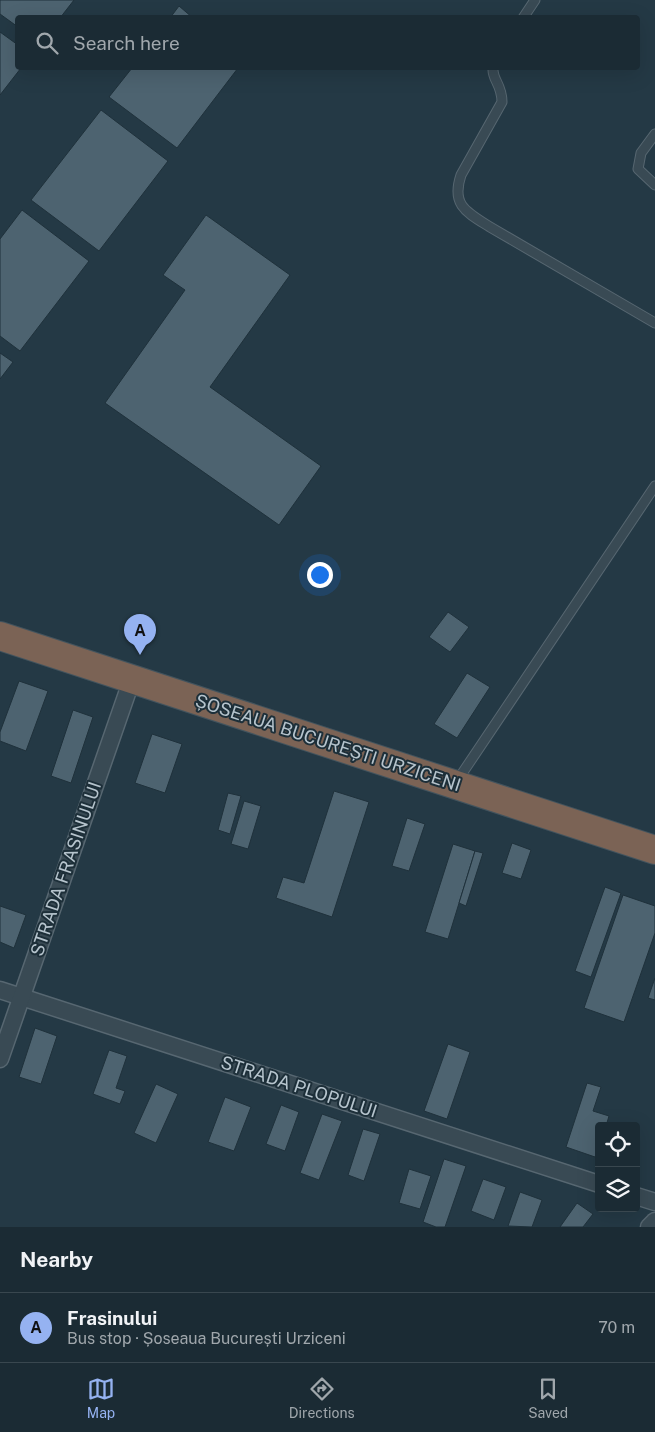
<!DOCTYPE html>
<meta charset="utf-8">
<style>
:root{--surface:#1b2b34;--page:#24333c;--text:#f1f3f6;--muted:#a0a7ac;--line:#39474f;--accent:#95b2f1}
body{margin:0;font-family:"Public Sans",sans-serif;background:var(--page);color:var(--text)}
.controls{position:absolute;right:15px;bottom:15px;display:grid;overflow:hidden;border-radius:5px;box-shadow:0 5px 20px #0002}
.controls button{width:45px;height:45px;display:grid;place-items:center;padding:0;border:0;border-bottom:1px solid var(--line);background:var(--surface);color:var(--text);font:25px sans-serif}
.you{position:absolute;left:319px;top:574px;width:18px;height:18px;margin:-12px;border:4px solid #fff;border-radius:50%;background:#1a73e8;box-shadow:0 0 0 8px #1a73e833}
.badge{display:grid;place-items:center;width:32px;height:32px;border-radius:50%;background:var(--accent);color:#111;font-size:16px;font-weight:700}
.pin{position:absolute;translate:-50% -41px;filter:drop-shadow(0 1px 2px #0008)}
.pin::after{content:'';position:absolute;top:26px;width:18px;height:15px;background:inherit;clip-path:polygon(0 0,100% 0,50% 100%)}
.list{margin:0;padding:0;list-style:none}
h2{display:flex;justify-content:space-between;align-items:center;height:65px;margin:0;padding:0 20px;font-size:21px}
h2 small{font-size:16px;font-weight:400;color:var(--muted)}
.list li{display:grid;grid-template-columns:32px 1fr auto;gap:15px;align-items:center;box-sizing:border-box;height:70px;padding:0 20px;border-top:1px solid var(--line)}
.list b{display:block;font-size:19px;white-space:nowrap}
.list p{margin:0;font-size:16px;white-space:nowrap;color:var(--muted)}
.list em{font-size:16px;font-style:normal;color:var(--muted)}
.icon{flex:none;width:28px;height:28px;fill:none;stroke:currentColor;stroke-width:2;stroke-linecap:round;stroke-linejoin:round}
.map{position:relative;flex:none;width:655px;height:1227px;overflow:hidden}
.search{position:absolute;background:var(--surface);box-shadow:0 5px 20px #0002;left:15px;right:15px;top:15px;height:55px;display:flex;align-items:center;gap:12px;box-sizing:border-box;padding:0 18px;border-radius:5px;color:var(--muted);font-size:19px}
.sheet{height:135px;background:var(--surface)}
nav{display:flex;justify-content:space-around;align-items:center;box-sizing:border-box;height:70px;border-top:1px solid var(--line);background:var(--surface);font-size:14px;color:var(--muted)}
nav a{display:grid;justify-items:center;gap:2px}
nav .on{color:var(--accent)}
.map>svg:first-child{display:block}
</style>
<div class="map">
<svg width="655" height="1227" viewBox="0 0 655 1227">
<rect width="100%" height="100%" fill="#243945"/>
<g fill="#4d6370" stroke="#1f313b">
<polygon points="0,0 74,0 60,18 18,18 18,27 0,14"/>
<polygon points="179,6 193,18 170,18"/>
<polygon points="0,32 18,45 18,68 21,68 0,95"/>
<polygon points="132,68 238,68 177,148 109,97"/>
<polygon points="101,110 168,161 99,251 31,200"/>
<polygon points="22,210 89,261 20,351 0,336 0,239"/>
<polygon points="206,215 290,275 210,387 321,466 279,525 105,403 185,290 163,275"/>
<polygon points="0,353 13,362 0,379"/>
<polygon points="448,612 469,627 450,652 429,637"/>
<polygon points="467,673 490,687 457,738 434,724"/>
<polygon points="19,681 48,691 26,751 0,741 0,732"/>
<polygon points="73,710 93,717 71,783 51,776"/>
<polygon points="152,734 182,744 165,793 135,783"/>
<polygon points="334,791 369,802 332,917 276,898 283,877 304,883"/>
<polygon points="228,793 241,796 230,834 218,830"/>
<polygon points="244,801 261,806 248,849 231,844"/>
<polygon points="407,818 425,824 409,871 392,866"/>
<polygon points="512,843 531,850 521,879 502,873"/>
<polygon points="453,844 475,851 448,939 425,932"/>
<polygon points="475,851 483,853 466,906 459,903"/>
<polygon points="605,887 621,893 591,977 575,971"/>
<polygon points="623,895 655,906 655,933 624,1022 584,1008"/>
<polygon points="0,906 26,915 14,948 0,942"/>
<polygon points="655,978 655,1000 648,998"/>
<polygon points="35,1028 57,1036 41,1084 19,1077"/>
<polygon points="448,1044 470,1052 447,1119 424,1111"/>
<polygon points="109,1050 127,1056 116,1088 125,1091 120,1104 93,1094"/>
<polygon points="587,1083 601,1087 593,1111 609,1116 606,1126 599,1126 599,1146 595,1157 566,1147"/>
<polygon points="156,1084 178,1094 156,1143 134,1133"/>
<polygon points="225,1097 251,1107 234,1151 208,1142"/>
<polygon points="281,1105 299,1112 285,1151 266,1144"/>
<polygon points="322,1114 342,1121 319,1180 300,1173"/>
<polygon points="363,1129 380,1134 364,1181 348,1175"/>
<polygon points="444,1159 466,1166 445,1227 436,1227 423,1222"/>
<polygon points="409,1169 431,1176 420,1209 399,1203"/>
<polygon points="483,1179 506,1187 494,1220 471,1211"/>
<polygon points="520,1192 542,1200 532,1227 508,1226"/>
<polygon points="577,1203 593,1214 583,1227 560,1227"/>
</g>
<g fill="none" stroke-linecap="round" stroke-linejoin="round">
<g stroke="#576771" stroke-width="11">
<g id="lane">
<polyline points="523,18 535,0"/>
<path d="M493 68C492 80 502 84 502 102L461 175C451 205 466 212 490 227L655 323"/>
<polyline points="655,134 641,153 638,169 655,185"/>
<polyline points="457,781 655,486"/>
</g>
</g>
<g stroke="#576771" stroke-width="19">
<g id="street">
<polyline points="0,990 599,1184"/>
<polyline points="0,1059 132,679"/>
<polyline points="636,1196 655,1202"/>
<polyline points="649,1227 655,1221"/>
</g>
</g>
<g stroke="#43545e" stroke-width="30">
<polyline id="highway" points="0,636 655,850"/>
</g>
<use href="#lane" stroke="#394a54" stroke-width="9"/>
<use href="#street" stroke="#394a54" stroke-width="16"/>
<use href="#highway" stroke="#7b6355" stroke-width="28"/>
</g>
<g text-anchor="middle" stroke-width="4" stroke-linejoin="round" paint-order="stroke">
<g font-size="18" fill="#b6c4cd" stroke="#1d2f39">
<text transform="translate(328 743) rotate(18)" y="6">ȘOSEAUA BUCUREȘTI URZICENI</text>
<text transform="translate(66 869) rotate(-71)" y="6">STRADA FRASINULUI</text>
<text transform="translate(299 1087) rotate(18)" y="6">STRADA PLOPULUI</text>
</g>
</g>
</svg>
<div class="controls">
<button><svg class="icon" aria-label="locate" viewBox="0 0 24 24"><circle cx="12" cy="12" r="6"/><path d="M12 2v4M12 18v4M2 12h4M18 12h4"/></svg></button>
<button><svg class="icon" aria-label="layers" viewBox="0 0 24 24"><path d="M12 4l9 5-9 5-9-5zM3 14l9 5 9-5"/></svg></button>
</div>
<div class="you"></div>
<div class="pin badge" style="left:140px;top:655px">A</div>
<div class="search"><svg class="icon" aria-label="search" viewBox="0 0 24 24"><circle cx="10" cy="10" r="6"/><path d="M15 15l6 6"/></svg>Search here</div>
</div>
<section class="sheet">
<h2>Nearby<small></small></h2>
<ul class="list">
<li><span class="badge">A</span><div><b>Frasinului</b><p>Bus stop · Șoseaua București Urziceni</p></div><em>70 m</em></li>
</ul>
</section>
<nav>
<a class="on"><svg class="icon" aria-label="map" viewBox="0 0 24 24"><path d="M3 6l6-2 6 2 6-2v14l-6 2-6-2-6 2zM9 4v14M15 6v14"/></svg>Map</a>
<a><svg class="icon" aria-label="directions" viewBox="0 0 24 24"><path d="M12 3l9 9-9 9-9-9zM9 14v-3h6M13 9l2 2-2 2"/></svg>Directions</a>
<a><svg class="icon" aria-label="saved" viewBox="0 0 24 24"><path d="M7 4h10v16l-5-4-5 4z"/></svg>Saved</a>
</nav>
